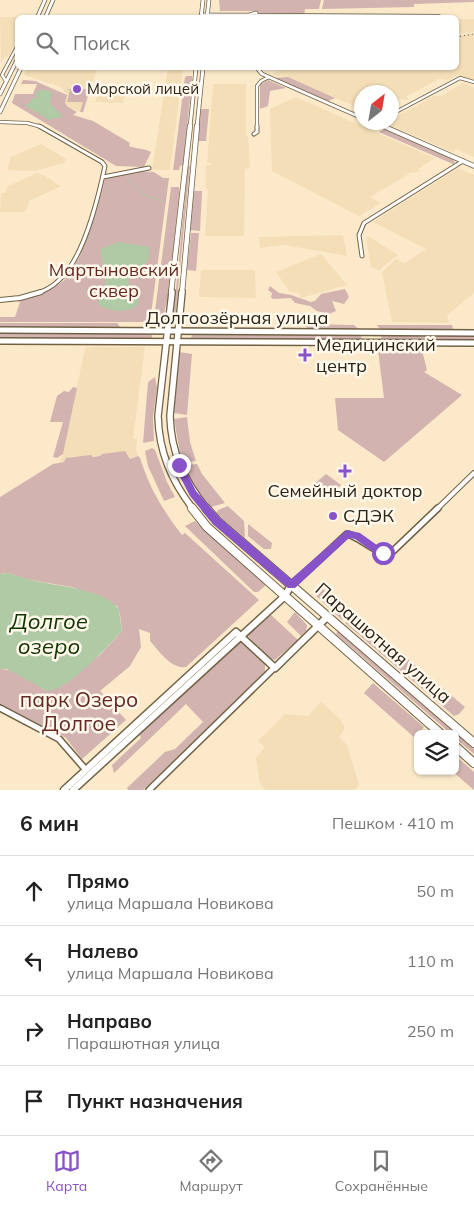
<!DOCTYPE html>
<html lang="ru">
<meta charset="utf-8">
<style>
:root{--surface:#fff;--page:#f2f2f2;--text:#222;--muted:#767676;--line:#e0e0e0;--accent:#8852c9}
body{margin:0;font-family:Mulish,sans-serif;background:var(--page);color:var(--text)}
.controls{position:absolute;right:15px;bottom:15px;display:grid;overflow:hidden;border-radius:8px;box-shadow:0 1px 4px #0004}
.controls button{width:45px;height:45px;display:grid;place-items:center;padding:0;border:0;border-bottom:1px solid var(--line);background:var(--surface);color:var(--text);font:25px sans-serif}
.compass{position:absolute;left:354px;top:85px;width:45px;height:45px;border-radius:50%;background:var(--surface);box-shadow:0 1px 4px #0004;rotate:31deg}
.stop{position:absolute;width:15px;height:15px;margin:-11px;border:4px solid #8852c9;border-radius:50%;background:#fff}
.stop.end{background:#8852c9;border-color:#fff;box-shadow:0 1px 5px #0008}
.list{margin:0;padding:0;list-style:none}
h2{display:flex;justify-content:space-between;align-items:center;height:65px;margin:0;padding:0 20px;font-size:21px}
h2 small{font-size:16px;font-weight:400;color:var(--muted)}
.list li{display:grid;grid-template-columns:32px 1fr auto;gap:15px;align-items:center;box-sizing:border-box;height:70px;padding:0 20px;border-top:1px solid var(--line)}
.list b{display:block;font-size:19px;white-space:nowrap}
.list p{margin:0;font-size:16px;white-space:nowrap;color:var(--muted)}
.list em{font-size:16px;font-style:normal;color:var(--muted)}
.icon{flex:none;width:28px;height:28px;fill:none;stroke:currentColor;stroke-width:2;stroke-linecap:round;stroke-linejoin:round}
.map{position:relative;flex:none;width:474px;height:790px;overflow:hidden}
.search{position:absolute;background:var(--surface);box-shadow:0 1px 4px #0004;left:15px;right:15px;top:15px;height:55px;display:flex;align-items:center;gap:12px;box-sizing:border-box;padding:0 18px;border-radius:8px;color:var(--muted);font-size:19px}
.sheet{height:345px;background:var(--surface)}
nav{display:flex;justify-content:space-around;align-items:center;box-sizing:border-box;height:70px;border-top:1px solid var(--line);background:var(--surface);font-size:14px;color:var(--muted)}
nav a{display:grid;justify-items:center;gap:2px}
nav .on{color:var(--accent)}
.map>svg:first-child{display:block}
</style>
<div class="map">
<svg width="474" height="790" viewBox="0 0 474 790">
<rect width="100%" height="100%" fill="#fbe9ca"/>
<g fill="#f3deb7">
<polygon points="0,17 27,17 18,18 17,37 8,57 5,57 1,62"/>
<polygon points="456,19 474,19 474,32 457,34"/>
<polygon points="471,34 474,35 474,80 458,75 448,80 439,79 407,96 408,100 400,99 392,105 392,92 362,92 361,109 288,77 271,75 281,70 275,68 456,68 457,36"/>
<polygon points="27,68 97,68 83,113 68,107 65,103 67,95 61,87 24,75"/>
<polygon points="168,68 183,68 170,170 152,170"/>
<polygon points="463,83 474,88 474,157 456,149 452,152 385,123 392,122 392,119 434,96 441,96"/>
<polygon points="213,84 246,84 246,136 248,136 250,168 245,169 244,236 205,236 208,189 206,189 206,165 211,165 211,163 207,163"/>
<polygon points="100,86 127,86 123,103 95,102"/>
<polygon points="296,97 430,156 435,158 418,169 420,170 415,173 412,172 370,197 381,203 359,216 272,171 270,109"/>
<polygon points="41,144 66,159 64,163 34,171 7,170 11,157"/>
<polygon points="458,168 474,175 474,293 447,315 449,323 392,322 382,272 396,259 405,263 426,249 373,222"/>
<polygon points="37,173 43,175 61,186 29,201 27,209 22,212 0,212 1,193 5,193 8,186"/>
<polygon points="343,235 347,256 284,245 260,248 259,237"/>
<polygon points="368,236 398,255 379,270 371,267 366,238"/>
<polygon points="321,254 347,285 301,298 299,293 290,292 276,272"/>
<polygon points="201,270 255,270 256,298 199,297"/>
<polygon points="94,347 145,347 133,439 137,439 136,450 138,456 130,459 126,452 102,454 101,456 75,457 64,462 59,462 63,454 85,348"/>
<polygon points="321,702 339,718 345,728 339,737 347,745 359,785 354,790 266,790 260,784 256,758 265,747 258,741 285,714 308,716"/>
</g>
<g fill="#d2b3b0">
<polygon points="219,0 321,0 319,9 305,9 304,15 259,14 256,11 220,11"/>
<polygon points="324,0 474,0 474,2 414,4 414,7 322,9"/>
<polygon points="187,76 192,76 192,80 183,165 180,166 179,170 173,170 185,77"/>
<polygon points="288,77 335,98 328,101 273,78"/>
<path d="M23 80 35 81 67 95 65 103 68 107 77 112 73 115 93 121 130 143 129 146C137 149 144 148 151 152L144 167 116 166 12 103 15 94H33L37 84H21Z"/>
<polygon points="268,80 286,88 270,91 268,106 260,109 260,84"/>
<polygon points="66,89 90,89 83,112 80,112 83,102 67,102 70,90"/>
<polygon points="201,109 209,109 206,141 198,141"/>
<polygon points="384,129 453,159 455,163 453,164 379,132"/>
<polygon points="188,166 190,166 175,320 173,320"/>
<path d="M138 171 154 172 163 178H169L150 322H0V317H15L20 302 14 300C30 295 48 292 62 282 82 266 99 204 105 178Z"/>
<polygon points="171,187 179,187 179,195 169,291 163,319 154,319"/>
<polygon points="194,191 202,191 200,231 190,230"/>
<polygon points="191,233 199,233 196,271 187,270"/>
<polygon points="270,286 279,293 291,295 311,302 315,301 321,294 345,289 349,297 344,304 332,301 336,311 329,314 317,311 310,306 295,303 291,298 273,299 271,297 272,293 268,290"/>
<polygon points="0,323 117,323 120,327 0,328"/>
<polygon points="302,324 354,325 360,330 309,329"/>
<polygon points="377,325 452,325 453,329 383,330 378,327"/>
<polygon points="0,332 152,333 152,339 0,338"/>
<polygon points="192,334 361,335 362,341 191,339"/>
<polygon points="381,335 474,335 474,341 382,340"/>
<polygon points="378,350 422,350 427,370 424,372 462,395 384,462 338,430 335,398 384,398"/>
<polygon points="179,352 192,354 187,415 174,413"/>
<polygon points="155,377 157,388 153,417 154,441 143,443 148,382"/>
<polygon points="73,387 77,388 63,454 57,458 53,457 63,422 50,422 57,396 64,391 69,392"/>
<polygon points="187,417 190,442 196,461 184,462 181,459 174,419"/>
<polygon points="152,448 155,450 167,482 175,497 164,501 148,466 145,451"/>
<path d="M125 451 130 459 138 456 140 458C150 489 162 509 182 535L185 533 259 600 186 667C171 669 159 651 150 641V633L139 629 141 647 130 666 100 691 126 720 82 759 66 738 0 704V669C16 669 33 683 47 691L100 655 122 631 120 614 117 606 72 587 30 580 8 573 0 574V497L53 464 64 462 66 458 91 455 93 457 100 456 102 454Z"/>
<polygon points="197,464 202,474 225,503 211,507 198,491 185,469 187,465"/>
<polygon points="326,474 341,485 328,497 313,485"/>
<polygon points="228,506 244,521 245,538 216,514 218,510"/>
<polygon points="195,521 207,533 266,585 258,592 254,592 185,526"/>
<polygon points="248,524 272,543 271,549 264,549 248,536"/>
<polygon points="319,589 323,589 351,611 342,620 314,594"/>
<polygon points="295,612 307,625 306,631 301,636 287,622"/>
<polygon points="270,614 298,640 275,660 270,659 248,636 250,632"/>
<polygon points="354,614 465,707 459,714 454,716 345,623"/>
<polygon points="338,631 474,749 474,754 455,738 455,734 451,734 336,634"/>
<polygon points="241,642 265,663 265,672 143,790 128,790 127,788 165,752 175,749 203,722 186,704 114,773 112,765 141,738 139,734 236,644"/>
<polygon points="373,683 424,727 415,738 364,693"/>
<polygon points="455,755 474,772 474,790 452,771 455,771"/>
</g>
<g fill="#afcaa5">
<polygon points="38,90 48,90 52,93 50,104 63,116 49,120 24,105 29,103 33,98 39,98 35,96"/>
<path d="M118 242 149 247C151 272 136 262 128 281L134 295 139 301 137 306C128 313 107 312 98 304 98 296 102 296 106 290 107 288 101 254 100 249Z"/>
<path d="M8 573C16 575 23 578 31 580 53 586 106 588 119 610L122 631C108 646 67 692 47 691L7 669H0V574Z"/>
</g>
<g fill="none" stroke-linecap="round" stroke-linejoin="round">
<polyline stroke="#afcaa5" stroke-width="1" points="128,179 143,194 163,201"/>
<g stroke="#716246" stroke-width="4">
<g id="street-far3">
<polyline points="257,15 439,16"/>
<polyline points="6,81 2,75 18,45"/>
<polyline points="392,114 460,78 474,82"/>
<polyline points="0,122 27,123 42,127"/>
<polyline points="257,127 257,86 261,81 269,77"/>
</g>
</g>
<g stroke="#716246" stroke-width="5">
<g id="street-far2">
<polyline points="254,134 257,132 257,126"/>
<polyline points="103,177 149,168"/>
<polyline points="362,256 359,235 364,223 463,161"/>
<path d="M38 293C46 290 52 287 58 281 84 259 98 199 105 166L102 162 39 126"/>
</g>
</g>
<g stroke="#716246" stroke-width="6">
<g id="street-far1">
<polyline points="0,300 20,298 41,292"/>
<polyline points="437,509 474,473"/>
</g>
</g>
<g stroke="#716246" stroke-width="8">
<g id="street">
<path d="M292 585 347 534C363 538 374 554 391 553L438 508"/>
<polyline points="0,708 59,739 86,770"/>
<polyline points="149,790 274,668"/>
</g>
</g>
<g stroke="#716246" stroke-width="4.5">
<g id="secondary-far3">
<polyline points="201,15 249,15 256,13"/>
<polyline points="37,18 45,0"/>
<polyline points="45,18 53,0"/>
<polyline points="257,68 262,74 362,118"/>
<polyline points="0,94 18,58"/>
<polyline points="0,112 21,68"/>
<polyline points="373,122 386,127"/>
</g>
</g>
<g stroke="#716246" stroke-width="5.5">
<polyline id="secondary-far2" points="383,126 474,166"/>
</g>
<g stroke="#716246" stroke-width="8">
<g id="secondary-far1">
<polyline points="0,330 474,333"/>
<polyline points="0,341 474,343"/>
</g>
</g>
<g stroke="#716246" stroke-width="9">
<g id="secondary">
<polyline points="64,790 236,632 275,668 328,616"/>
<polyline points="73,790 285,596 291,585"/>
</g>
</g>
<g stroke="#716246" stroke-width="4.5">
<g id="primary-far3">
<polyline points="201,18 203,0"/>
<polyline points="207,18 209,0"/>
<polyline points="190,127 196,68"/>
<polyline points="197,127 203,68"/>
</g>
</g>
<g stroke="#716246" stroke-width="6">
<g id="primary-far2">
<polyline points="171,293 190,126"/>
<polyline points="182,293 197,126"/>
</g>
</g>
<g stroke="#716246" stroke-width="8">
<g id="primary-far1">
<path d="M172 292 158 416C159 452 171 480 193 509"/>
<path d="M182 292 170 416C171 453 184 480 207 509"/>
</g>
</g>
<g stroke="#716246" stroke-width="10">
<g id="primary">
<polyline points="192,508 207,527 441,734"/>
<polyline points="206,508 217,521 474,743"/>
<polyline points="455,746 474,763"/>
</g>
</g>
<use href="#street-far3" stroke="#fff" stroke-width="2.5"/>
<use href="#street-far2" stroke="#fff" stroke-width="3"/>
<use href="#street-far1" stroke="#fff" stroke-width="4"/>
<use href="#street" stroke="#fff" stroke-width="5"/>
<use href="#secondary-far3" stroke="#fff" stroke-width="3"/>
<use href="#secondary-far2" stroke="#fff" stroke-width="4"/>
<use href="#secondary-far1" stroke="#fff" stroke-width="5"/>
<use href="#secondary" stroke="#fff" stroke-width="6"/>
<use href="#primary-far3" stroke="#fff" stroke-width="3"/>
<use href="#primary-far2" stroke="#fff" stroke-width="4.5"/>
<use href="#primary-far1" stroke="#fff" stroke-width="5.5"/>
<use href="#primary" stroke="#fff" stroke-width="8"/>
<polyline stroke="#4a4133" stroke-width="1" stroke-dasharray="1 3" stroke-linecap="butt" points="456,37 474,34"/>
</g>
<polygon fill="#8852c9" points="179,462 182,463 196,491 220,518 291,579 347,530 360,533 388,553 383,558 379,556 355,539 349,538 295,588 288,588 213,524 190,496 174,465"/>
<g fill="#8852c9" stroke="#fff8eb" stroke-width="2">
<circle cx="77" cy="89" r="5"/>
<path d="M302.5 347.5h5v5h5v5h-5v5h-5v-5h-5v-5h5z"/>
<path d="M342.5 463.5h5v5h5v5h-5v5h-5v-5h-5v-5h5z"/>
<circle cx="333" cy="516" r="5"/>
</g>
<g text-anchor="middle" stroke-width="5" stroke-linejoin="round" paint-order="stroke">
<g font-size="15" fill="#2a2318" stroke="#fff8eb" text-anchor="start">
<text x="87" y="94">Морской лицей</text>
</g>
<g font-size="18" fill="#652925" stroke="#fff8eb">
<text x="114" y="276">Мартыновский<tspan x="114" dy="21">сквер</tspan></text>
</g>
<g font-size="18" fill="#2a2318" stroke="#fff8eb">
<text x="237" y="324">Долгоозёрная улица</text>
<text transform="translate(383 643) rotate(41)" y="6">Парашютная улица</text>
</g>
<g font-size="18" fill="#2a2318" stroke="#fff8eb" text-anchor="start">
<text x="316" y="351">Медицинский<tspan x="316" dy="21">центр</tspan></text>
<text x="345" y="497" text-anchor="middle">Семейный доктор</text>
<text x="343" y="522">СДЭК</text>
</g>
<g font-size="21" fill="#652925" stroke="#fff8eb">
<text x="79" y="707">парк Озеро<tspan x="79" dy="24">Долгое</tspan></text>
</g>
<g font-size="22" font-style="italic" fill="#103300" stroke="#fff8eb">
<text x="49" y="629">Долгое<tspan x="49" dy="25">озеро</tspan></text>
</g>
</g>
</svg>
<div class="controls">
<button><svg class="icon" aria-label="layers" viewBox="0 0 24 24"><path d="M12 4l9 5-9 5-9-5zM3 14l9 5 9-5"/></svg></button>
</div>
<svg class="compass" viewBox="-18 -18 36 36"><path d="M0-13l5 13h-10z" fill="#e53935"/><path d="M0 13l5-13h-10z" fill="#767676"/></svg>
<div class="stop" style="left:383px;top:553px"></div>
<div class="stop end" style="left:179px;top:465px"></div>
<div class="search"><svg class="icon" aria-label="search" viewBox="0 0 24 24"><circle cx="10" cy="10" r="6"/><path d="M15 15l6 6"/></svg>Поиск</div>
</div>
<section class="sheet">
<h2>6 мин<small>Пешком · 410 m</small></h2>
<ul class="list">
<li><svg class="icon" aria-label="ahead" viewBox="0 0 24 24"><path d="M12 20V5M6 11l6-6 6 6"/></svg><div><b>Прямо</b><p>улица Маршала Новикова</p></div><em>50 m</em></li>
<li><svg class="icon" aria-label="left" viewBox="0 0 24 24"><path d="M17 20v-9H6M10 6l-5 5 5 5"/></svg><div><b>Налево</b><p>улица Маршала Новикова</p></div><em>110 m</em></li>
<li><svg class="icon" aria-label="right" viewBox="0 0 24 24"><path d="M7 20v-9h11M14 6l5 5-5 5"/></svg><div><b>Направо</b><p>Парашютная улица</p></div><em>250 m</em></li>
<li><svg class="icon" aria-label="arrive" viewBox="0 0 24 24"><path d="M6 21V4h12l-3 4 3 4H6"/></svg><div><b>Пункт назначения</b></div></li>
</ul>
</section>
<nav>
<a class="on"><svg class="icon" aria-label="map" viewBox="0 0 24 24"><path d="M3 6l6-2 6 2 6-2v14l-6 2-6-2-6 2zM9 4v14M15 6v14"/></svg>Карта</a>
<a><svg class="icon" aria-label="directions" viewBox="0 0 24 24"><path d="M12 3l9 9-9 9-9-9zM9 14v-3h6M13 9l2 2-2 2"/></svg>Маршрут</a>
<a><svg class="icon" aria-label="saved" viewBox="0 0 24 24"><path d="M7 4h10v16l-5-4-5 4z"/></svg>Сохранённые</a>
</nav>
